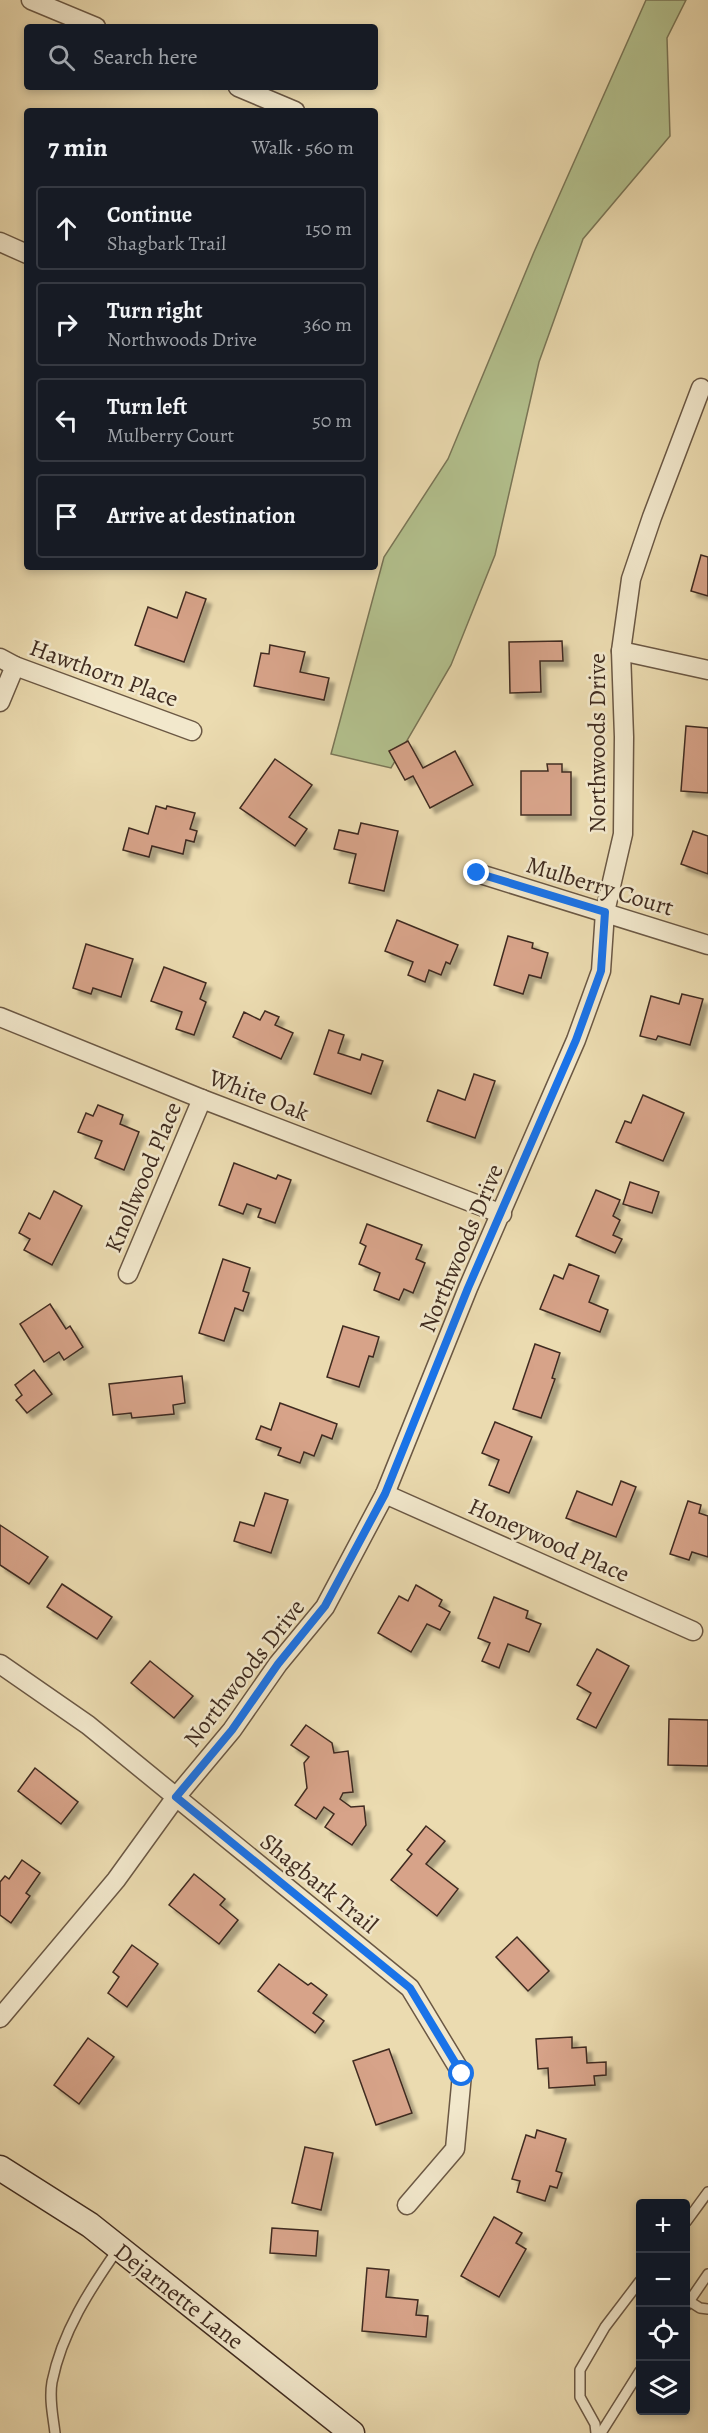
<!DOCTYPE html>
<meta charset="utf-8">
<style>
:root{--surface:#171b24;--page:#20242c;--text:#f1f3f6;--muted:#9ea1a6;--line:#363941}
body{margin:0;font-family:Alegreya,serif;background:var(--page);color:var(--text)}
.controls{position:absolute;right:18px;bottom:18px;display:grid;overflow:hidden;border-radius:6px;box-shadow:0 3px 9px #0003}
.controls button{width:54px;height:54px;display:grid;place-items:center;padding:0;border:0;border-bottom:2px solid var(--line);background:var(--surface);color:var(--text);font:30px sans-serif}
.stop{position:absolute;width:18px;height:18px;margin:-14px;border:4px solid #1a73e8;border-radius:50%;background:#fff}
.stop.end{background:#1a73e8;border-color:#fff;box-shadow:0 2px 6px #0008}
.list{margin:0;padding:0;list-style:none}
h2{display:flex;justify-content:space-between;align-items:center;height:78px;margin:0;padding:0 24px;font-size:26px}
h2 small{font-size:20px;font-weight:400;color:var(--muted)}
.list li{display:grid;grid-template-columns:39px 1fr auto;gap:18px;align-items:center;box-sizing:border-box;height:84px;margin:0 12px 12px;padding:0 12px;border:2px solid var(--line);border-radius:6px}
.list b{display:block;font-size:22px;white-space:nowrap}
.list p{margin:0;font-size:20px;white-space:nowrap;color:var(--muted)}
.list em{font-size:20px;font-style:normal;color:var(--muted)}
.icon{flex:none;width:33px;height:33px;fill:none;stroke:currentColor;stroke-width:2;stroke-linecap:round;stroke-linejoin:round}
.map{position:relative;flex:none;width:708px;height:2433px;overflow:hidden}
.search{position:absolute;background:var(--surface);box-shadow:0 3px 9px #0003;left:24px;top:24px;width:354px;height:66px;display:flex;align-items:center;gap:15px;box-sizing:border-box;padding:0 21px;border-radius:6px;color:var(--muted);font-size:22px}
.panel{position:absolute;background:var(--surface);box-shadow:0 3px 9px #0003;left:24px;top:108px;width:354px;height:462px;border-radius:6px}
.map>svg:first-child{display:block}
</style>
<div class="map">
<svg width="708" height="2433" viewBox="0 0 708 2433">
<defs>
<filter id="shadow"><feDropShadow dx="5.5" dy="5.5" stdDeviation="1.5" flood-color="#0004"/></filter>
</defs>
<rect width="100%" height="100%" fill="#ebdbb0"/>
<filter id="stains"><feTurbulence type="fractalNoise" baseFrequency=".00333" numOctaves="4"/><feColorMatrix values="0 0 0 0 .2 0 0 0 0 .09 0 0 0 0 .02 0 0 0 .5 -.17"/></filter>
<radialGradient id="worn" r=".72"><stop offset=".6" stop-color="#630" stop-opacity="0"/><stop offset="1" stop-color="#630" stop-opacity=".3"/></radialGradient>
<polygon fill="#b3c18e" stroke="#7a7657" stroke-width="1.5" points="646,0 686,0 667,38 670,136 583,239 539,362 495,555 451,665 391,768 331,754 384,557 448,459 534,252"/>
<g fill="#d7a389" stroke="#402c20" stroke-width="1.5" filter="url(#shadow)">
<polygon points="701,555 708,557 708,596 691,591"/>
<polygon points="186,592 206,599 184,662 135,645 148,607 177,618"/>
<polygon points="562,641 563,661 540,661 541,692 510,693 509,642"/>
<polygon points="270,645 305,652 300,672 329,678 324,700 254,686 261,653 269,654"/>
<polygon points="686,726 708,728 708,793 681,791"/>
<polygon points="408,741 423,768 455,751 473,785 430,808 413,776 405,780 389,751"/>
<polygon points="275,759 312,785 289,817 307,829 295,846 240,808"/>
<polygon points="547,764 562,764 562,772 571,772 571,815 521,815 521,771 548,771"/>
<polygon points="156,806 166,809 167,806 195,813 190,829 197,831 194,842 186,840 183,854 152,846 149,857 123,850 129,828 148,834"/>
<polygon points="361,823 398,831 384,891 349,883 356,854 334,849 339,830 358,834"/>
<polygon points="693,831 708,836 708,874 681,864"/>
<polygon points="397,920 458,945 450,964 446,962 441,975 429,970 425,982 408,975 413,962 385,951"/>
<polygon points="508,936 533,943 532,948 548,953 541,978 529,975 523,994 494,985"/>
<polygon points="86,944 133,959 121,997 93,988 91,994 73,988"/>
<polygon points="164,967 206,983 200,999 206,1002 194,1035 176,1029 182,1012 151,1001"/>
<polygon points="682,994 703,999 690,1045 658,1036 656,1040 640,1036 651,996 679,1004"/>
<polygon points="265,1011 279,1017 275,1025 293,1033 281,1059 233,1037 244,1012 260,1020"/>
<polygon points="329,1030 344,1035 338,1053 360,1060 362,1054 383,1061 371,1094 314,1074"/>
<polygon points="474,1074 495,1081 475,1138 427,1121 438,1090 465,1100"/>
<polygon points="643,1095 684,1113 663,1161 616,1142 625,1121 631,1123"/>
<polygon points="98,1105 123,1115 120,1124 139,1132 124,1170 95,1158 102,1141 78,1132 86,1113 93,1116"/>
<polygon points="234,1163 276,1179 278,1175 291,1180 275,1223 258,1217 261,1209 247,1204 243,1214 219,1205"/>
<polygon points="630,1182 659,1192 652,1213 623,1204"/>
<polygon points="596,1190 620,1200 613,1216 620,1220 613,1235 622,1239 615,1253 576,1236"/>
<polygon points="54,1191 82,1206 52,1265 24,1250 30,1239 19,1233 29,1213 40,1219"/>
<polygon points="367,1224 422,1245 416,1259 425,1263 413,1293 404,1289 399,1300 374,1290 380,1273 359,1264 366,1246 360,1243"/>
<polygon points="223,1259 250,1268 243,1291 249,1293 243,1311 235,1308 224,1341 199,1333"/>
<polygon points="569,1264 599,1276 589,1302 608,1310 600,1332 540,1309 554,1275 563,1279"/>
<polygon points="50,1304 66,1329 70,1326 83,1347 64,1360 59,1352 44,1362 20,1324"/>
<polygon points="343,1326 379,1337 373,1357 369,1356 359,1387 327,1377"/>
<polygon points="535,1344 560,1353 552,1378 555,1379 541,1418 513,1409"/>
<polygon points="34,1370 52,1394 27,1413 16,1400 22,1395 15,1385"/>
<polygon points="182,1376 185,1403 173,1405 174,1414 132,1418 131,1413 113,1415 109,1384"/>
<polygon points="280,1403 337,1424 332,1439 322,1435 314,1456 304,1452 300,1463 278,1455 281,1448 256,1439 261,1426 271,1430"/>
<polygon points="495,1422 532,1437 509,1493 489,1485 499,1460 482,1453"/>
<polygon points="621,1481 636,1487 616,1537 566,1518 577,1491 612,1505"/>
<polygon points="265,1493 288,1500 271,1553 234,1541 240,1522 254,1526"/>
<polygon points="688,1501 701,1505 699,1513 708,1516 708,1557 692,1552 689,1560 670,1554"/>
<polygon points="0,1525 48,1557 29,1584 0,1565"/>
<polygon points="62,1584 112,1617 97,1639 47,1607"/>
<polygon points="416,1585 442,1600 439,1606 450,1612 440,1630 427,1624 411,1652 378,1633 399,1596 408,1601"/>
<polygon points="494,1597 528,1611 526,1618 541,1624 529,1652 508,1644 499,1668 482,1661 490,1643 478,1638"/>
<polygon points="597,1649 629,1666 596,1728 577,1719 591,1693 577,1685"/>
<polygon points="150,1661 193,1696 174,1718 131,1683"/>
<polygon points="669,1719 708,1720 708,1766 668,1765"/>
<polygon points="306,1725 332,1743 334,1753 348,1751 353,1792 343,1793 340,1799 351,1807 364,1806 366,1825 352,1845 325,1827 334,1814 324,1807 316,1819 295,1805 307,1788 304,1763 309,1757 291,1745"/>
<polygon points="35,1768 78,1802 61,1824 18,1791"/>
<polygon points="426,1826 445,1841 426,1864 458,1889 437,1916 391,1880 412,1854 407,1850"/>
<polygon points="22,1860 40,1873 26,1893 30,1896 11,1923 0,1915 0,1882 5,1876 9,1879"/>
<polygon points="194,1874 225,1899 220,1905 238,1920 219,1944 169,1905"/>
<polygon points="517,1937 549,1971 528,1991 496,1957"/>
<polygon points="132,1945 158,1964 127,2007 108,1993 119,1977 113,1972"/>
<polygon points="279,1964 308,1985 311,1983 327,1995 313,2013 324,2021 315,2033 258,1991"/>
<polygon points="572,2037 572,2048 586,2047 587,2063 606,2062 606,2075 594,2076 595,2085 549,2088 548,2068 538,2069 536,2039"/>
<polygon points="88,2038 114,2057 79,2104 54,2085"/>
<polygon points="389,2049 412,2113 376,2125 353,2061"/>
<polygon points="537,2130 566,2139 556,2171 562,2173 557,2188 550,2186 545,2201 517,2192 520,2181 512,2179 526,2135 535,2138"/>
<polygon points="305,2147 333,2153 321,2210 292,2203"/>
<polygon points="494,2217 522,2233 516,2243 526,2249 499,2297 461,2276"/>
<polygon points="272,2228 318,2231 316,2256 270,2253"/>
<polygon points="367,2268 389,2270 386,2297 418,2300 416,2315 428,2316 426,2337 362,2331"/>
</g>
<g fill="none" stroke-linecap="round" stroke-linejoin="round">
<g stroke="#6b5844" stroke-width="12">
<g id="service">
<polyline points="686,2222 708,2192"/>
<polyline points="689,2301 700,2308 708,2309"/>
<polyline points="686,2306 708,2274"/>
<path d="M55 2433C53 2416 49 2399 52 2382 62 2332 90 2289 118 2249"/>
<polyline points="596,2433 595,2424 580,2397 580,2370 605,2327 640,2281"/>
<polyline points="601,2433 640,2371"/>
</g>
</g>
<g stroke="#6b5844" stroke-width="21">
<g id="minor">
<polyline points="31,0 96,27"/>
<polyline points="238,87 295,111"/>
<polyline points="0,242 27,254"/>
<polyline points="621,651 708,670"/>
<polyline points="0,658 15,666 192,731"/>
<polyline points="0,702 15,666"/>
<polyline points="477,873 708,945"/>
<polyline points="0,1017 202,1099 502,1214"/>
<polyline points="128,1274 202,1099"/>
<polyline points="385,1494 693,1631"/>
<polyline points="0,1664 88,1725 410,1988 462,2074 455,2149 407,2205"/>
<polyline points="0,2018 116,1880 176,1797 232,1730 278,1664 325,1607 385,1494 468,1288 576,1040 601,971 605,912 623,834 624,737 621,651 631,579 652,517 701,388"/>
</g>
</g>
<g stroke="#402c20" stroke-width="27">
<polyline id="secondary" points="0,2168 90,2225 352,2433"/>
</g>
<use href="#service" stroke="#f2e8cc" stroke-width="9"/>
<use href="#minor" stroke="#f2e8cc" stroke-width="18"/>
<use href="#secondary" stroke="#f2e8cc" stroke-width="24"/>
</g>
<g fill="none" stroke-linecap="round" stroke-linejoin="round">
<polyline stroke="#1a73e8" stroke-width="8" points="462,2074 410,1988 176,1797 232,1730 278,1664 325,1606 385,1494 468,1288 576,1040 601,971 605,912 477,873"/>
</g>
<g text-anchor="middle" stroke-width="5" stroke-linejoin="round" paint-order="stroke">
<g font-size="24" fill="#402c20" stroke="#f2e8cc">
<text transform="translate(104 673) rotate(20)" y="8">Hawthorn Place</text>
<text transform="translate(597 743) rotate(-90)" y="8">Northwoods Drive</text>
<text transform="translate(600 886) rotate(17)" y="8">Mulberry Court</text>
<text transform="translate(259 1095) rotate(21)" y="8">White Oak</text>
<text transform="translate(143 1177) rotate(-67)" y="8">Knollwood Place</text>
<text transform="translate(461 1248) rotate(-67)" y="8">Northwoods Drive</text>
<text transform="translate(549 1540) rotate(24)" y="8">Honeywood Place</text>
<text transform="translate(244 1673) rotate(-52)" y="8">Northwoods Drive</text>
<text transform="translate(319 1883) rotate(39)" y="8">Shagbark Trail</text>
<text transform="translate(179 2296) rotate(38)" y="8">Dejarnette Lane</text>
</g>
</g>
<rect width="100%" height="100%" filter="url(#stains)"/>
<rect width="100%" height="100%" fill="url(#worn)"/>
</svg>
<div class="controls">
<button>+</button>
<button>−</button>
<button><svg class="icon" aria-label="locate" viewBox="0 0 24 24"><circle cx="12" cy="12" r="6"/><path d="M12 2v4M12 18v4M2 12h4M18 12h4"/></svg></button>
<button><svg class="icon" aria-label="layers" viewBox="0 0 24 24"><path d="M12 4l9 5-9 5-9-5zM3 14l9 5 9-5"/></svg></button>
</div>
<div class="stop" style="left:462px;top:2074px"></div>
<div class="stop end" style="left:477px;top:873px"></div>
<div class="search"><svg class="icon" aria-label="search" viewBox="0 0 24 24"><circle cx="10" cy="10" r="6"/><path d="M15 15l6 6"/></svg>Search here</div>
<section class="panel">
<h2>7 min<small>Walk · 560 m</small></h2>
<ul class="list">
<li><svg class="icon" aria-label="ahead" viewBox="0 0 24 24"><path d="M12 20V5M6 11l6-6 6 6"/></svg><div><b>Continue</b><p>Shagbark Trail</p></div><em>150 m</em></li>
<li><svg class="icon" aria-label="right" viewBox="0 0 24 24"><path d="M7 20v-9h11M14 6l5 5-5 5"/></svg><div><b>Turn right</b><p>Northwoods Drive</p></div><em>360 m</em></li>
<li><svg class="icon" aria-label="left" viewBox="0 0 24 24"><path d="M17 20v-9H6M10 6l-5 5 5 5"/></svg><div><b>Turn left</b><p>Mulberry Court</p></div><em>50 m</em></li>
<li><svg class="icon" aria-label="arrive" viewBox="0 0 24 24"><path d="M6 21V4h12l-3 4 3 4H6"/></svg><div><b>Arrive at destination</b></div></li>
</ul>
</section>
</div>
